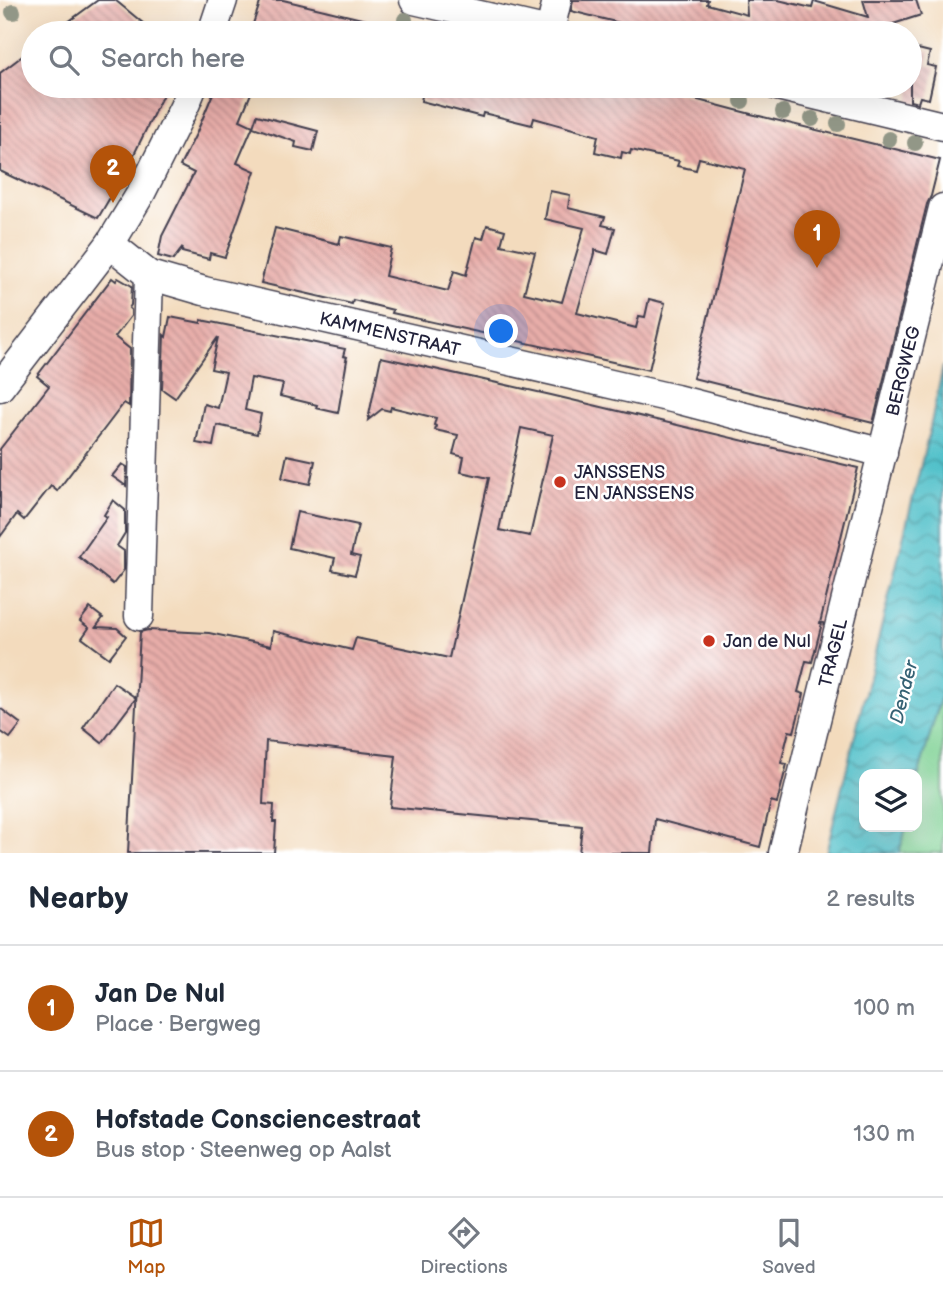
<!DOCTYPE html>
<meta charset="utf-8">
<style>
:root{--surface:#fff;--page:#f2f2f3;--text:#1f2937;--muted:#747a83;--line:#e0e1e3;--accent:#b45309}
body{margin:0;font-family:"Balsamiq Sans",sans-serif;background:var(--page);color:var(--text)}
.controls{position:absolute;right:21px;bottom:21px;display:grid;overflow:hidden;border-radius:14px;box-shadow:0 7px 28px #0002}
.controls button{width:63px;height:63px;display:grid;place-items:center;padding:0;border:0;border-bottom:2px solid var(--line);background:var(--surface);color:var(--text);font:35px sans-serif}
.you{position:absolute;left:502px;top:332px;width:24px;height:24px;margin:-18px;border:5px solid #fff;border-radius:50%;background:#1a73e8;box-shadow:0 0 0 10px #1a73e833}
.badge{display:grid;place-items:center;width:46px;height:46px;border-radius:50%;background:var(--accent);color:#fff;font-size:23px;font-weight:700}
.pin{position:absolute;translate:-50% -58px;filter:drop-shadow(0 2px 4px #0008)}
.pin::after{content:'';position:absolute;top:37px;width:24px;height:21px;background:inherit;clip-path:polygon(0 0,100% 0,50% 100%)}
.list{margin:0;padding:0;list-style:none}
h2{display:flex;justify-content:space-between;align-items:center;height:91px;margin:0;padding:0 28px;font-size:30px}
h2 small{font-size:23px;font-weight:400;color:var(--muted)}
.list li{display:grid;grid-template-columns:46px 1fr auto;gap:21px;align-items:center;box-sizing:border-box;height:126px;padding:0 28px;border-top:2px solid var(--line)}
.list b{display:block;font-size:26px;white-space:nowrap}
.list p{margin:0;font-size:23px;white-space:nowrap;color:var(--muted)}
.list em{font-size:23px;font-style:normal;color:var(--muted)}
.icon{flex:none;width:38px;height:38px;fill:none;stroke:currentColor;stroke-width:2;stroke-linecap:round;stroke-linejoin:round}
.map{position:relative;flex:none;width:943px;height:853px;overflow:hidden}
.search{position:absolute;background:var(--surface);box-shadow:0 7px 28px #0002;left:21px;right:21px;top:21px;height:77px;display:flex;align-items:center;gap:18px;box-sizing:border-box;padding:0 24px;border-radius:38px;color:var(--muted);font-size:26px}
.sheet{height:343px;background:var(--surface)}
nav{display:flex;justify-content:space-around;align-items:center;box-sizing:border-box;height:98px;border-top:2px solid var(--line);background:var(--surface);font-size:19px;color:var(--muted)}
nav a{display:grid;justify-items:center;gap:4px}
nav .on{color:var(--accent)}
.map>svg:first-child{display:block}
</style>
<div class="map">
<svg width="943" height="853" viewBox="0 0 943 853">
<defs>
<pattern id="water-waves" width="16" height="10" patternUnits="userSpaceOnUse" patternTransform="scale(1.75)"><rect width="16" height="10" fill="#53c1ca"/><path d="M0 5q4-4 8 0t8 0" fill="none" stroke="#449ca5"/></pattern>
<pattern id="building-back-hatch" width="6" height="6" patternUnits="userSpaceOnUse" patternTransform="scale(1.75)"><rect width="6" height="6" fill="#e8ada9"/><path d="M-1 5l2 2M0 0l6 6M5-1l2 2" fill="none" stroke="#bc8c8b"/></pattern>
</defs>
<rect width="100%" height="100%" fill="#fff"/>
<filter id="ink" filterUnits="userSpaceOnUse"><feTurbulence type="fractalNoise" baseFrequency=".0143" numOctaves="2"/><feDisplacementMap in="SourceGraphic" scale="14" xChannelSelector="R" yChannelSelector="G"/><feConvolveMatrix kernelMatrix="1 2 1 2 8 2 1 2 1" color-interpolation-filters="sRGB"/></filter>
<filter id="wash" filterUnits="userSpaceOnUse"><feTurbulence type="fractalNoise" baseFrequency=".00686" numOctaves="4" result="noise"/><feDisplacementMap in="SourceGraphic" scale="28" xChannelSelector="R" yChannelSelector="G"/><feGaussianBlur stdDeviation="1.57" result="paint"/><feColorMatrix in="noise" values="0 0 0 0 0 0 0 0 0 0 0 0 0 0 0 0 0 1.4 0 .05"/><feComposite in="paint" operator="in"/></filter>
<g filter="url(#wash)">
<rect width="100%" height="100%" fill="#f3dbbd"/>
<polygon fill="#7fd294" stroke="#507a68" stroke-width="2" points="943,689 943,853 899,853 906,827 917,827 917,780"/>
<polygon fill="url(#water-waves)" stroke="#3a7282" stroke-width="2" points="943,366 943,689 917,780 917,774 864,774 864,827 906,827 899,853 826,853 930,428"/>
<g id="blocks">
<g fill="url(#building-back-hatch)" fill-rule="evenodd">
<polygon points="98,0 115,0 155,33 53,33"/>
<polygon points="261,0 283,0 395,27 394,33 250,33"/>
<polygon points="573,0 708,0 707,4 747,15 746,0 778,0 812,8 814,1 868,17 863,0 916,0 921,15 865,33 653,33 651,31 631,30 632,26 571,11"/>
<polygon points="910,47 930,52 927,65 936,67 929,99 920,97 918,103 910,101"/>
<polygon points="33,48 33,86 167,86 128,167 98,218 0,171 0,73"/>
<polygon points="216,86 254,86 240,120 253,126 237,163 255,171 225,257 210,253 209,259 182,252 183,247 173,260 158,256 162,236 194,173 180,166 197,132"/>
<polygon points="424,86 637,86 646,88 649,86 694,97 694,99 751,114 940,160 931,196 927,204 873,423 693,378 745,169 699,158 696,170 677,166 679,161 631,150 630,154 622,152 621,158 595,152 598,136 534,118 532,125 483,113 482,117 421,101"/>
<polygon points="257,115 318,131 313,151 295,147 296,142 253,127"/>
<polygon points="550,191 570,195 568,208 605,217 602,225 615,228 608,254 595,250 577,313 636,328 639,316 645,317 649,299 665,303 649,370 392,313 393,310 353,300 352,304 261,283 275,228 339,244 341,236 391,248 385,276 448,291 454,271 466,275 476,237 483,239 487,225 505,230 501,245 535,252 524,293 562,302 584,228 545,219"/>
<polygon points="112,278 116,281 118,278 132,286 131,305 129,308 131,310 131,316 115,337 130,349 129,406 124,403 57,491 51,486 24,520 17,514 0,537 0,449 49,386 37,376"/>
<polygon points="170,317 201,323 201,320 345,349 343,356 347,357 346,360 347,360 338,413 316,408 317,405 280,396 283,384 251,378 245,410 261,414 257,434 217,425 213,446 196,443 204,404 218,408 226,372 211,369 218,337 175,398 162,389 164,335 166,337"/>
<path d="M381 357 551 395 858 468 820 623H822L812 662 806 661 798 692 804 694 794 732 789 731 781 763 787 764 777 803 771 801 760 847 655 819 652 853H579L582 826 390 807 396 756 266 741 263 804 274 805 273 822H276L274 853H128L140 632 148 630 209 633 271 646 273 631 352 650 356 638 449 658 489 478 461 472 464 457 453 454 458 435 435 430 436 426 434 425 436 418 391 407 390 411 382 409 368 420ZM521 428 553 435 530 536 499 530Z"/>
<polygon points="287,455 315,461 310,484 282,478"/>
<polygon points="122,464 127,467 126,486 112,476"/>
<polygon points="113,500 125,510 125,533 117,546 124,551 124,570 113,584 79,557 107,517 104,515"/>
<polygon points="297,512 358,525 351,555 360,557 355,575 332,570 335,558 289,548"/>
<polygon points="90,608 103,618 96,627 117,628 126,636 109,658 82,638 89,628 80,621"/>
<polygon points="114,683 136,698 102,743 83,728"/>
<polygon points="0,708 21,724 10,738 0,731"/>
</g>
</g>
</g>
<g filter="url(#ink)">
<use href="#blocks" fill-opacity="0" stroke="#413e4e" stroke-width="2"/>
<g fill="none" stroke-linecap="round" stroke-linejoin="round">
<g stroke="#413e4e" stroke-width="31">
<g id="minor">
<polyline points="414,0 558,33"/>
<polyline points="550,31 557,0"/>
<polyline points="212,33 223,0"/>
<polyline points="777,86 943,126"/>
<polyline points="110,244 149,275 204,291 676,399 883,453"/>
<polyline points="0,387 110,244 141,193 186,103 193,86"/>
<polyline points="139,616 149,275"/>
<polyline points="783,853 943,208"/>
</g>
</g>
<use href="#minor" stroke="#fff" stroke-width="28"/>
</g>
<g fill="#929787">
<circle cx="13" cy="12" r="8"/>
<circle cx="405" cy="20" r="8"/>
<circle cx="742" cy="101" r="8"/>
<circle cx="783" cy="112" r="8"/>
<circle cx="812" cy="119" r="8"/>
<circle cx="838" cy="124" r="8"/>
<circle cx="889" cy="139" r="8"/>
<circle cx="915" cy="143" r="8"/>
</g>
</g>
<g fill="#c8321e" stroke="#fff" stroke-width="2.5">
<circle cx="560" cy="482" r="7"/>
<circle cx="709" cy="641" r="7"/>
</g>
<g text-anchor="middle" stroke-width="5" stroke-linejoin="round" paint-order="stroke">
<g font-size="18" fill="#22223b" stroke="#fff">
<text transform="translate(390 334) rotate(13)" y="6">KAMMENSTRAAT</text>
<text transform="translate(903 371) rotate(-76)" y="6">BERGWEG</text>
<text transform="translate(833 653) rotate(-76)" y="6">TRAGEL</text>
</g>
<g font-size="18" fill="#22223b" stroke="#fff" text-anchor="start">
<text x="574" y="478">JANSSENS<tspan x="574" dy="21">EN JANSSENS</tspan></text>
<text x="723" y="647">Jan de Nul</text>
</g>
<g font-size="19" font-style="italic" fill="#366274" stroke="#fff">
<text transform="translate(903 692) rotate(-76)" y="7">Dender</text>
</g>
</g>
</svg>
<div class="controls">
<button><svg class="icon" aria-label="layers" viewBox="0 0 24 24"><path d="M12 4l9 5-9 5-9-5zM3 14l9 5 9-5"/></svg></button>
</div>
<div class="you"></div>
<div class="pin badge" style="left:817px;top:268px">1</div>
<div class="pin badge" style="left:113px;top:203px">2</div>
<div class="search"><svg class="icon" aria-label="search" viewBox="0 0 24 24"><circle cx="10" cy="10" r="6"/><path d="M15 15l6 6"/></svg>Search here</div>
</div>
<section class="sheet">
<h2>Nearby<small>2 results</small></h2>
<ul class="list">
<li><span class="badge">1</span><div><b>Jan De Nul</b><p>Place · Bergweg</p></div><em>100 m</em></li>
<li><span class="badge">2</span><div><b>Hofstade Consciencestraat</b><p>Bus stop · Steenweg op Aalst</p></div><em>130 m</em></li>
</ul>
</section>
<nav>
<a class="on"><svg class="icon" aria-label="map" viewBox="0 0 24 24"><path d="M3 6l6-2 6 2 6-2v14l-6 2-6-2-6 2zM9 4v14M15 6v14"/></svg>Map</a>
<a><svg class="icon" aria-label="directions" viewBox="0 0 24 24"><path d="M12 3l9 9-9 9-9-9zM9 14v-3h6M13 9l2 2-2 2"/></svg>Directions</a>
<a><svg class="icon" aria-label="saved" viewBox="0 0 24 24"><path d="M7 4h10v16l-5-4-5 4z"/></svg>Saved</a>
</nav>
